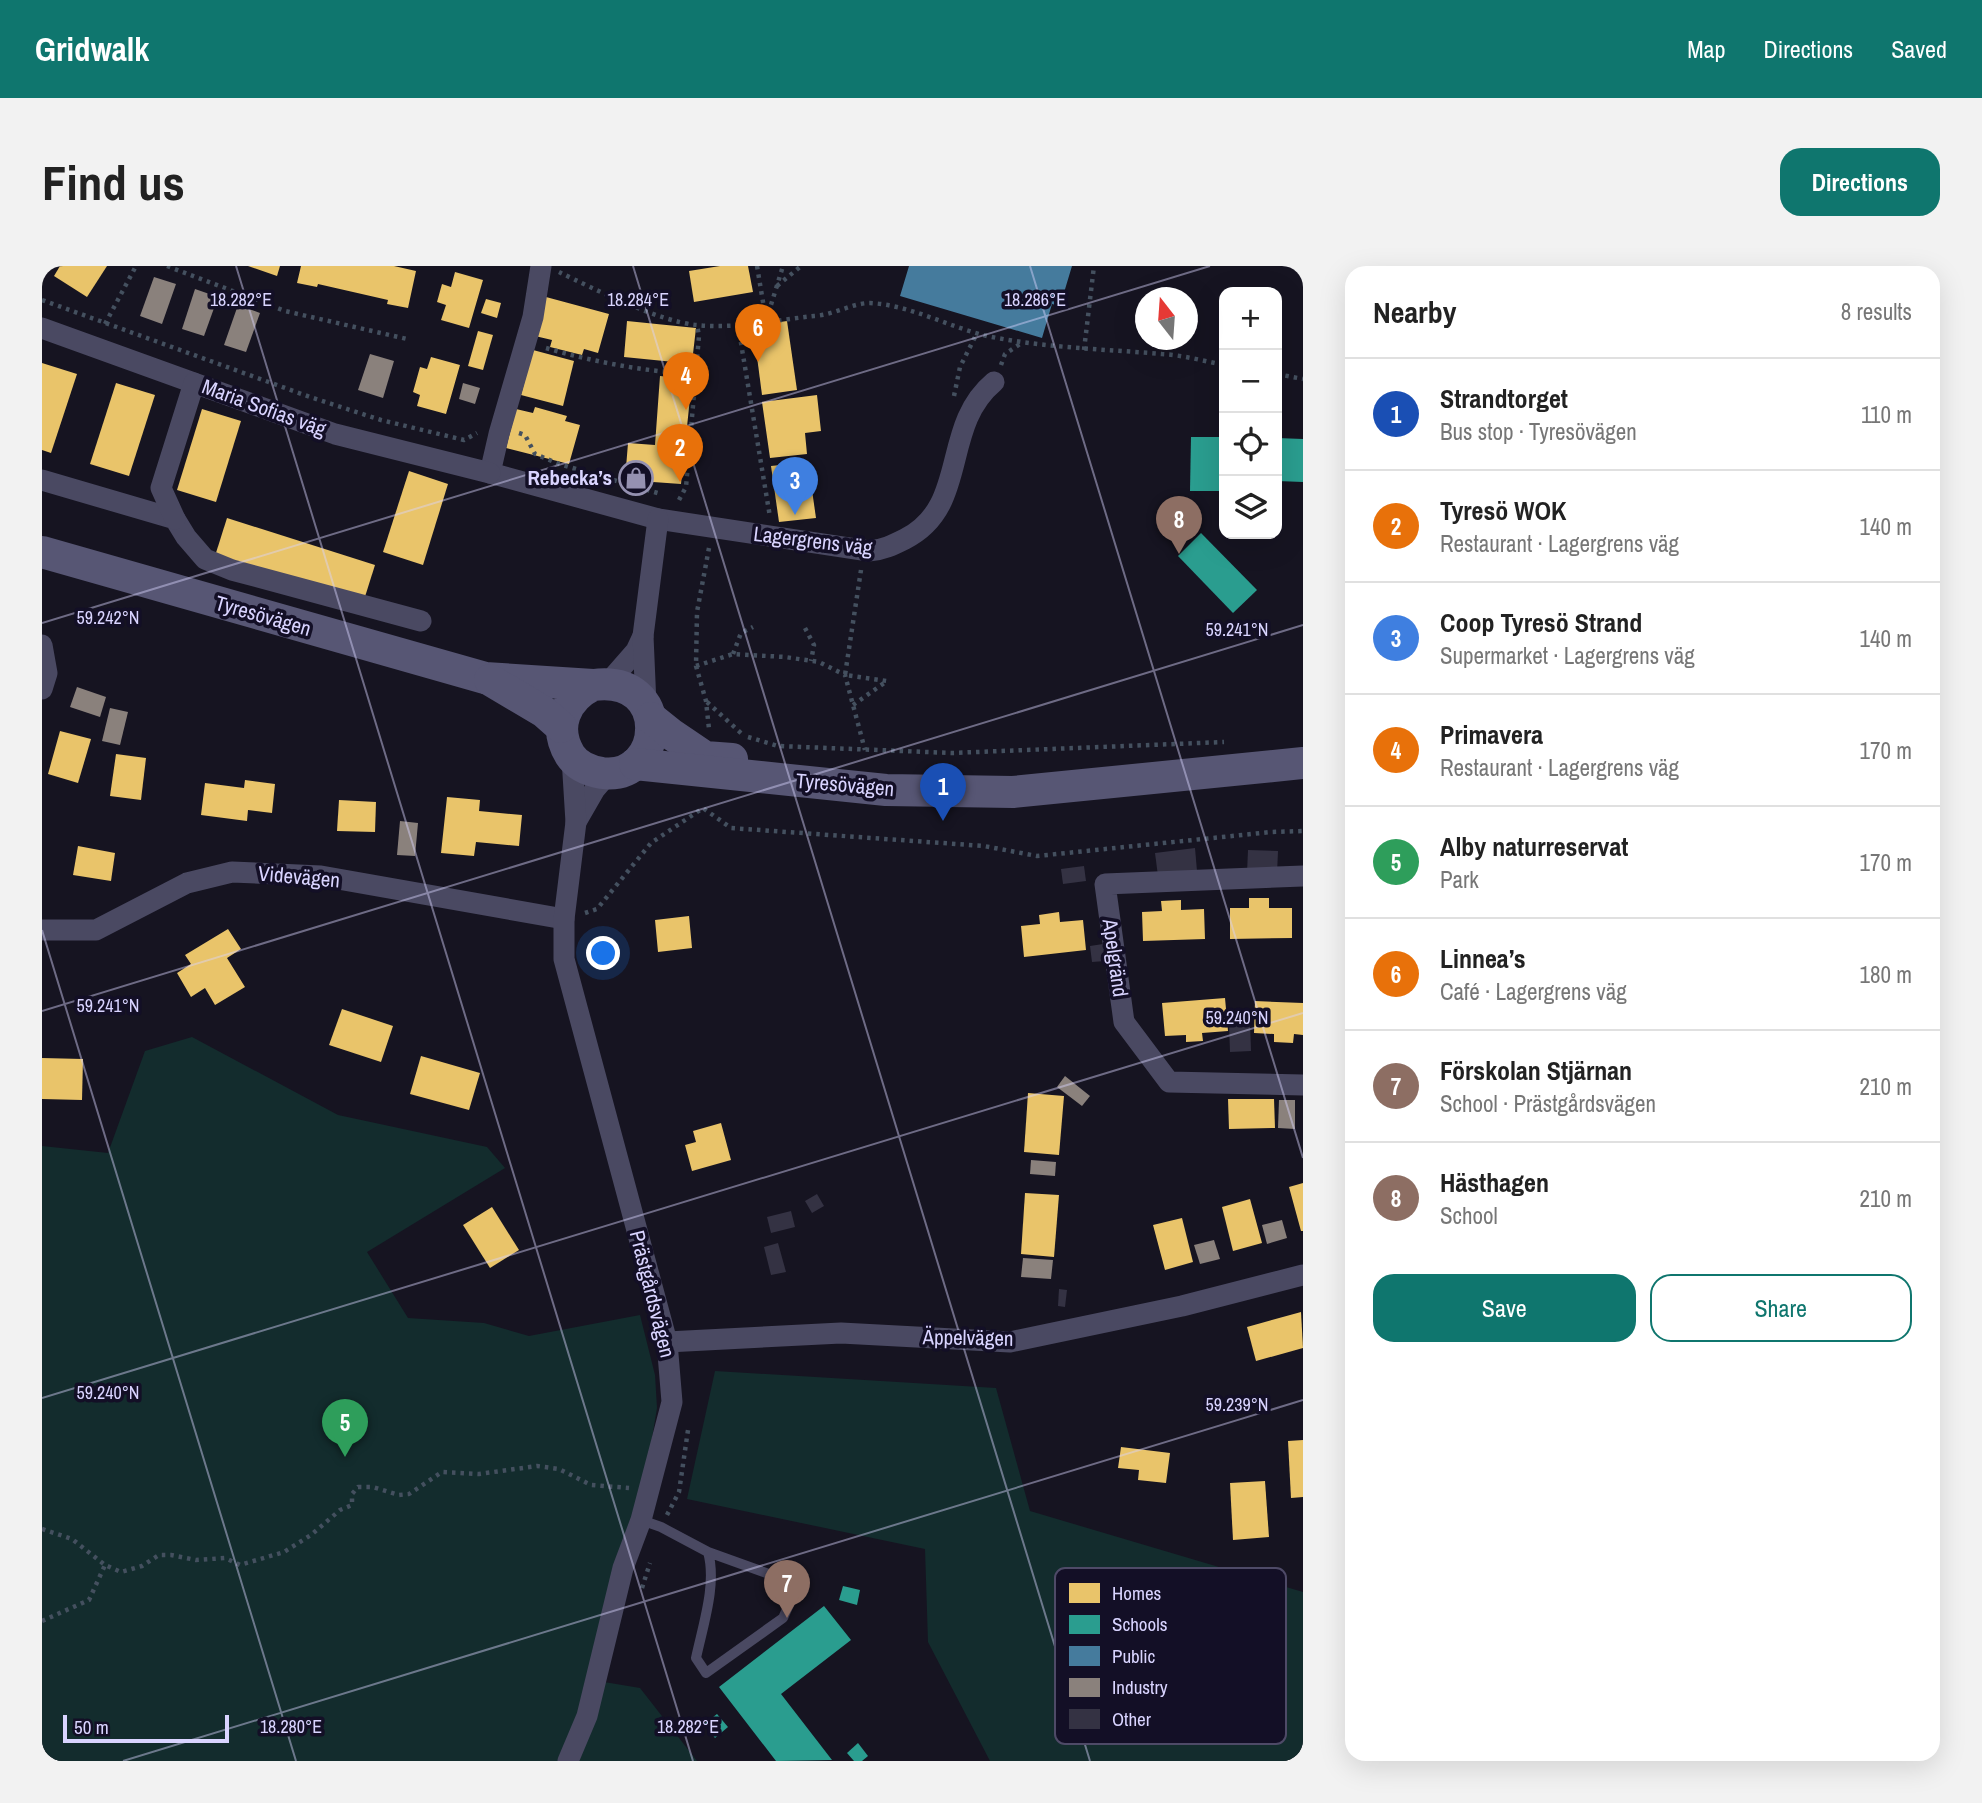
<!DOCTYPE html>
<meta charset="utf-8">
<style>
:root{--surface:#fff;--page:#f2f2f2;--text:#222;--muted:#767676;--line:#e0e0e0;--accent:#0f766e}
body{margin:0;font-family:"Archivo Narrow",sans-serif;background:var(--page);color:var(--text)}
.controls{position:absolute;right:21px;top:21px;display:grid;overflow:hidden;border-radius:14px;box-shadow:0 7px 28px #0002}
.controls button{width:63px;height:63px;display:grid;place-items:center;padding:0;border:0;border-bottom:2px solid var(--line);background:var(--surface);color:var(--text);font:35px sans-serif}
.compass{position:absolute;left:1093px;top:21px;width:63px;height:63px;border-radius:50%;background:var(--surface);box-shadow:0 7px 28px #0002;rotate:343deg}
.scale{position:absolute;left:21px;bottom:18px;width:166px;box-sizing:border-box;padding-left:7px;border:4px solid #d9d4ff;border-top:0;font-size:19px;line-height:24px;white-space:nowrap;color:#d9d4ff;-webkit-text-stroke:5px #130f26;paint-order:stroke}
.you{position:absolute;left:562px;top:688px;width:24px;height:24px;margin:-18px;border:5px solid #fff;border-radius:50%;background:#1a73e8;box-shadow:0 0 0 10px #1a73e833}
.badge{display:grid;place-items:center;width:46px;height:46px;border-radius:50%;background:var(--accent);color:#fff;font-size:23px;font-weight:700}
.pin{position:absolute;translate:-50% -58px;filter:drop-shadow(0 2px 4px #0008)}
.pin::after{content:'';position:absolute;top:37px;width:24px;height:21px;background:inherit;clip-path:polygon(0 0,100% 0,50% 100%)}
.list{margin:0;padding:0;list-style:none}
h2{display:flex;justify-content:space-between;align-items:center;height:91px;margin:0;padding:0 28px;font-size:30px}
h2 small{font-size:23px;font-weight:400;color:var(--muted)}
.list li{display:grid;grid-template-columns:46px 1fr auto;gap:21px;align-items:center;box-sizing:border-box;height:112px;padding:0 28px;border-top:2px solid var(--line)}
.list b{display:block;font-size:26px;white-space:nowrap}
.list p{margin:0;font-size:23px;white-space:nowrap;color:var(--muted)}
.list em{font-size:23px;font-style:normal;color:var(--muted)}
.actions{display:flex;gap:14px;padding:21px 28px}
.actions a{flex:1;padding:16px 0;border:2px solid var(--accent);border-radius:21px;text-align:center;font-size:24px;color:var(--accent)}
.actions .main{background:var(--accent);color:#fff}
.icon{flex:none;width:38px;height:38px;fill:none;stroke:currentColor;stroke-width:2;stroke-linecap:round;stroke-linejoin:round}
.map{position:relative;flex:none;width:1261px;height:1495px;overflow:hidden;border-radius:21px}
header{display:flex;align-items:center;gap:42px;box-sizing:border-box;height:98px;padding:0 35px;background:var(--accent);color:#fff}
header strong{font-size:33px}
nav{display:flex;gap:38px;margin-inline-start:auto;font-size:24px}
.intro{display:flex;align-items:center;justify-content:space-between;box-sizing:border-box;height:168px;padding:0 42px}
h1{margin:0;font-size:49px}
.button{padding:18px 32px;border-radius:21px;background:var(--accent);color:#fff;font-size:24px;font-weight:700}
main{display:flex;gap:42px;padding:0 42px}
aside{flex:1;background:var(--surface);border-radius:21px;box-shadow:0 7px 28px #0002}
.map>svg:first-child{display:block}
</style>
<header>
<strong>Gridwalk</strong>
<nav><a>Map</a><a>Directions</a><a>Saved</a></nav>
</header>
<div class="intro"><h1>Find us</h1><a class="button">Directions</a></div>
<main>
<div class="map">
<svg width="1261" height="1495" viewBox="0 0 1261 1495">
<rect width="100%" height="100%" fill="#161421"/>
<g fill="#132c2d">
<polygon points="150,771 296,849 445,881 463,902 325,986 366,1052 442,1057 487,1070 598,1049 613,1109 615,1142 603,1214 556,1415 598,1422 655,1495 0,1495 0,880 66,887 103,785"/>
<polygon points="673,1105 954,1122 988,1245 1261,1326 1261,1495 948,1495 886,1376 883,1283 645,1233"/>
</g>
<g fill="#e9c46a">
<polygon points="18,0 65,0 45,31 12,10"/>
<polygon points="206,0 238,0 235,10"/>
<polygon points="259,0 352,0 374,5 366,42 345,38 346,34 276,18 275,21 255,17"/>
<polygon points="678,0 706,0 711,26 652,36 647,5"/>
<polygon points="413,6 441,14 427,62 399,54 404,39 395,36 400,18 409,21"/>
<polygon points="504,31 567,48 556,87 542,83 540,89 508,81 510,74 493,70"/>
<polygon points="444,33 459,37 455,52 439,47"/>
<polygon points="585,55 654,62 649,105 631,103 632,96 582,91"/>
<polygon points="745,55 755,124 720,129 711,60"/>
<polygon points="436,65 451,69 441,104 426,100"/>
<polygon points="491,84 532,95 521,140 479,129"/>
<polygon points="389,91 418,99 404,148 375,140 378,129 371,126 378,101 385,103"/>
<polygon points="0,97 35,108 9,187 0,184"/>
<polygon points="618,110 650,113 639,218 583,214 586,177 613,179"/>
<polygon points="74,117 113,129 87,210 48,198"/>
<polygon points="775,129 779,165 763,167 765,188 728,192 720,136"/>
<polygon points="493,141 525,150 523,155 538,159 527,198 464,182 474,143 491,147"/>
<polygon points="160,143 199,155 174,236 135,224"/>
<polygon points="766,196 774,252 737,256 729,200"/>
<polygon points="367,205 406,218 381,299 341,286"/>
<polygon points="185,252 333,299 321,337 173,290"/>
<polygon points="18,465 49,473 36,517 6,508"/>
<polygon points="74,488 104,492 99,534 68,530"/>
<polygon points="203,514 233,518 230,547 206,544 205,555 159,549 163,517 202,522"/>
<polygon points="405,531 438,534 437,545 480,549 477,580 434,576 432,590 399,587"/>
<polygon points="297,534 334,536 333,566 295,565"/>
<polygon points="36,580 73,587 69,615 31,609"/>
<polygon points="1207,632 1227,632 1227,642 1250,642 1250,672 1188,673 1188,642 1207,642"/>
<polygon points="1139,634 1139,644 1162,643 1163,673 1101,675 1100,646 1120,645 1119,635"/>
<polygon points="1017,646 1018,656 1041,654 1044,684 982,691 979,660 998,658 997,649"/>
<polygon points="647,650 650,682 616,686 613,654"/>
<polygon points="186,663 199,683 185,692 203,721 173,739 163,722 149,731 135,707 149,698 143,689"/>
<polygon points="1183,732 1186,765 1160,767 1161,775 1144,776 1144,769 1123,770 1120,737"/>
<polygon points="1213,735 1261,737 1261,769 1252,768 1251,777 1232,776 1232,768 1212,767"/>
<polygon points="300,743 351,760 339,796 287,779"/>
<polygon points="379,790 438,807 427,844 368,828"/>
<polygon points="0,792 41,793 40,834 0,833"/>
<polygon points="986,827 1022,830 1017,889 982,886"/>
<polygon points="1186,833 1232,833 1233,862 1187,863"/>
<polygon points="679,857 689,894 650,905 643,879 654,876 651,865"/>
<polygon points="1261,917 1261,965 1259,965 1247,921"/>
<polygon points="983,927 1017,929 1012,991 979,988"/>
<polygon points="1208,933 1220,977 1191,985 1180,941"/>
<polygon points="450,941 477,984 448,1002 421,959"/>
<polygon points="1140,952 1151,996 1123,1004 1111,959"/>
<polygon points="1259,1046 1261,1082 1214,1095 1205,1061"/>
<polygon points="1261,1174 1261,1231 1249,1232 1246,1175"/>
<polygon points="1079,1181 1128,1187 1124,1217 1096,1214 1097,1204 1076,1202"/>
<polygon points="1223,1215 1227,1271 1191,1274 1188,1217"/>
</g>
<g fill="#2a9d8f">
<polygon points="1149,171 1182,171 1182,225 1148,225"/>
<polygon points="1235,172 1261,173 1261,216 1235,215"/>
<polygon points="1159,267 1215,324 1191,347 1136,290"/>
<polygon points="801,1320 818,1324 815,1339 797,1334"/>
<polygon points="782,1340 809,1374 739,1428 790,1494 734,1495 677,1421"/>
<polygon points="675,1448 686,1461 673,1472 662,1458"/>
<polygon points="816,1477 826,1490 820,1495 812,1495 805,1487"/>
</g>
<polygon fill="#457b9d" points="867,0 1030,0 1018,40 1010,38 1000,72 858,30"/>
<g fill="#8a817c">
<polygon points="112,11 134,18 120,58 98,50"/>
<polygon points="153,23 176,31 162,70 140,63"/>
<polygon points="196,39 218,47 204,86 182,79"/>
<polygon points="328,88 352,95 341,132 316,124"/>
<polygon points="421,117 438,122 433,138 417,133"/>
<polygon points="35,421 64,431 58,451 28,441"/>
<polygon points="68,442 86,446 78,479 60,475"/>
<polygon points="358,555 376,557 373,590 355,589"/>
<polygon points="1023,810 1048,830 1040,840 1015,821"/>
<polygon points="1237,834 1253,834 1253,863 1236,862"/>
<polygon points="989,894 1014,896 1013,910 988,908"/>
<polygon points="1240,954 1245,972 1225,978 1220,959"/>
<polygon points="1172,974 1178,993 1158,998 1152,979"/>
<polygon points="981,992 1011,994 1009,1013 979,1011"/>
</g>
<g fill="#343243">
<polygon points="1153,582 1155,605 1116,610 1113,587"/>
<polygon points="1206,584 1236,585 1235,608 1205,607"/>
<polygon points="1042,600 1044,615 1021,618 1019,603"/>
<polygon points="1061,678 1063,695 1050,696 1048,680"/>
<polygon points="1208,756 1209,785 1188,786 1187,757"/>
<polygon points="775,928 782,940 770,947 763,935"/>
<polygon points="749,945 753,961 729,967 725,951"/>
<polygon points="736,977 744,1006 729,1009 722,981"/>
<polygon points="1017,1023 1025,1024 1023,1041 1016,1040"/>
</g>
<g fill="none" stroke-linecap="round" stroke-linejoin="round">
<g stroke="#44505f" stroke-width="4.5" stroke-dasharray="3.5 5" stroke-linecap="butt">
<polyline points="125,0 243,45 365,73"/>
<polyline points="715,0 724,54"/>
<path d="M517 6C552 23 618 56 655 59 693 63 734 54 772 50 792 49 810 37 828 37 868 39 907 61 945 70 1003 82 1061 83 1120 88 1140 89 1162 95 1182 99"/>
<polyline points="735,20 759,0"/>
<polyline points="0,34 268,131 339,154 422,174 435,167"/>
<polyline points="724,55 741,0"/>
<polyline points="63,58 94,0"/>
<polyline points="696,59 728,251"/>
<path d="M504 82C552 96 601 105 650 108"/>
<polyline points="1042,84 1052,0"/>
<polyline points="959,99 963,88 981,76"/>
<polyline points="1235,108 1261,113"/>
<polyline points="912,130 918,101 935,67"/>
<polyline points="477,167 483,169 493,188 517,198 619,228"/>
<polyline points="637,234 644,221 657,70 655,59"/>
<polyline points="667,282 655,346 654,400 664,435 667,463"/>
<polyline points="763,362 772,379 769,395"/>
<polyline points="691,388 699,367 711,361"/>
<polyline points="654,400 691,388 743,391 777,396 803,409 823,484"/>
<polyline points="665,436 700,468"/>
<polyline points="811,439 845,415 803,409 819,304"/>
<polyline points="706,471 736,480 910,487 1182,476"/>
<polyline points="543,647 555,643 609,577 661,542 689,562 942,580 995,590 1229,566 1261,565"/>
<polyline points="625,1249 637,1226 646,1164"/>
<polyline points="0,1263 30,1273 63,1299 79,1306 100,1300 117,1289 129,1289 154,1294 183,1292 198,1299 242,1286 269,1269 298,1244 310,1239 310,1228 316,1221 331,1221 357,1229 367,1228 400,1206 437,1208 495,1200 517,1203 549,1219 587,1222"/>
<polyline points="600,1322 608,1297"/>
<polyline points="0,1355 47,1334 63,1299"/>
</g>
<path stroke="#4a4962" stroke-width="10" d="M599 1254 619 1261 666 1286 741 1313 751 1330 741 1352 664 1407 654 1392C661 1359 675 1318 666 1286"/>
<g stroke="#4a4962" stroke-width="21">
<path d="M499 0 491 51 457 168 448 207 616 253 827 285C841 284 851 279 863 273 928 240 898 161 952 116"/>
<polyline points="0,62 293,168 448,207"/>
<polyline points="0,214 133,253 144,271 163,293 190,304 379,355"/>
<polyline points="133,253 119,222 152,117"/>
<polyline points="0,379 5,407 0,423"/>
<polyline points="566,417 594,385 601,370"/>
<polyline points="604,439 601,370 616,253"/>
<polyline points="534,556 553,523 566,508"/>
<polyline points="1261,610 1063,618 1082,756 1127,816 1261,819"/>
<polyline points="0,664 54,664 145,617 190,606 279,610 522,653"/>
<polyline points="625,1076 799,1067 968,1076 1140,1040 1261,1009"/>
<polyline points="526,1495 545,1450 581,1302 599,1254 630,1136 625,1076 522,693 522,653 534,556 530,492"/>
</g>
<g stroke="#575674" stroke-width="32">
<path d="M0 286 443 412 551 419C631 408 623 515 560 507 548 505 535 500 528 489 511 461 523 433 551 419"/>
<polyline points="448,414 502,446 519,461"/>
<polyline points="609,452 629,468 663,491 690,493"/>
<polyline points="593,498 844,524 971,526 1261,497"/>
</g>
</g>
<path fill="none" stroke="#d9d4ff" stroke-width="2" stroke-opacity="0.45" d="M194 0 651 1495M591 0 1048 1495M988 0 1261 892M0 357 1168 0M0 664 254 1495M0 745 1261 359M0 1132 1261 747M81 1495 1261 1134"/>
<defs>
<g id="shop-ring" transform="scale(1.75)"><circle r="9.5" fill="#130f26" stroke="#9591b1" stroke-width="1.5"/><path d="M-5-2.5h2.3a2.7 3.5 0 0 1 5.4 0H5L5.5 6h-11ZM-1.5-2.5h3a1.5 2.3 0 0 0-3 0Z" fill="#9591b1"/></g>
</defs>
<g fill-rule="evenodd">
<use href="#shop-ring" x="594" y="212"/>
</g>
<g text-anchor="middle" stroke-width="7" stroke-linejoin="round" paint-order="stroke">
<g font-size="21" fill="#d9d4ff" stroke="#130f26">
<text transform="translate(222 142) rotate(20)" y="7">Maria Sofias väg</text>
<text transform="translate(771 275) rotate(7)" y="7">Lagergrens väg</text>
<text transform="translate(221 350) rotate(16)" y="7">Tyresövägen</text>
<text transform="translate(803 519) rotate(5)" y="7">Tyresövägen</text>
<text transform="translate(257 611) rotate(5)" y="7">Videvägen</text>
<text transform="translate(1073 692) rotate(82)" y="7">Apelgränd</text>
<text transform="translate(610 1028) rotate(76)" y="7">Prästgårdsvägen</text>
<text transform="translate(926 1072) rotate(1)" y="7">Äppelvägen</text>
</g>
<g font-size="21" font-weight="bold" fill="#d9d4ff" stroke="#130f26" text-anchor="end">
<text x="570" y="219">Rebecka’s</text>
</g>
</g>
<rect x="1013" y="1302" width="231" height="176" rx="10" fill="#130f26" stroke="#4e4a67" stroke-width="2"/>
<rect x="1027" y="1317" width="31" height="20" fill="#e9c46a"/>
<rect x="1027" y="1349" width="31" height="19" fill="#2a9d8f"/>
<rect x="1027" y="1380" width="31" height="20" fill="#457b9d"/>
<rect x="1027" y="1412" width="31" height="19" fill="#8a817c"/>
<rect x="1027" y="1443" width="31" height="20" fill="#343243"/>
<g font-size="19" fill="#d9d4ff">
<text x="1070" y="1334">Homes</text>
<text x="1070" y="1365">Schools</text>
<text x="1070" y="1397">Public</text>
<text x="1070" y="1428">Industry</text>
<text x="1070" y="1460">Other</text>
</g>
<g font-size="18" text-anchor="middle" fill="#d9d4ff" stroke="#130f26" stroke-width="7" stroke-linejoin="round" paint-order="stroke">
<text x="199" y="40">18.282°E</text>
<text x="596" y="40">18.284°E</text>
<text x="993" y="40">18.286°E</text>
<text x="66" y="358">59.242°N</text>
<text x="1195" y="370">59.241°N</text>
<text x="66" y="746">59.241°N</text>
<text x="1195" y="758">59.240°N</text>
<text x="66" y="1133">59.240°N</text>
<text x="1195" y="1145">59.239°N</text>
<text x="249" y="1467">18.280°E</text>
<text x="646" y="1467">18.282°E</text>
</g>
</svg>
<div class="controls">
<button>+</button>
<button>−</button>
<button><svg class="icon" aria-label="locate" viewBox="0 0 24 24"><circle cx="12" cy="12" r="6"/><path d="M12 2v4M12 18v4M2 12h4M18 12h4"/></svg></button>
<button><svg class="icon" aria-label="layers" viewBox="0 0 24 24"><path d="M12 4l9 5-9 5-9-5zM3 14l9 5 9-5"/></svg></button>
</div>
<svg class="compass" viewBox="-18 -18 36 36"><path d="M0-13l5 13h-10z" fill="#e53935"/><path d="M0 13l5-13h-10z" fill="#767676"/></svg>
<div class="scale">50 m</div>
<div class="you"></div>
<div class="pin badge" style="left:901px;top:555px;background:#1a4fb4">1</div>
<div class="pin badge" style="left:638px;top:216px;background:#e8710a">2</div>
<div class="pin badge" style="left:753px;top:249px;background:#3f7fe0">3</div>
<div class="pin badge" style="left:644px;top:144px;background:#e8710a">4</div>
<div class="pin badge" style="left:303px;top:1191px;background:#2e9e5b">5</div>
<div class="pin badge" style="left:716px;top:96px;background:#e8710a">6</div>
<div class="pin badge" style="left:745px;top:1352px;background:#8d6e63">7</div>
<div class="pin badge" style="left:1137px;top:288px;background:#8d6e63">8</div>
</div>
<aside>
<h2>Nearby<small>8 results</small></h2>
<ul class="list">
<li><span class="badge" style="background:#1a4fb4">1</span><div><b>Strandtorget</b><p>Bus stop · Tyresövägen</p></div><em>110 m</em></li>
<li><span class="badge" style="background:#e8710a">2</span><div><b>Tyresö WOK</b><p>Restaurant · Lagergrens väg</p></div><em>140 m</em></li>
<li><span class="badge" style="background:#3f7fe0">3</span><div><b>Coop Tyresö Strand</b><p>Supermarket · Lagergrens väg</p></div><em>140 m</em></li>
<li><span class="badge" style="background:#e8710a">4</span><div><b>Primavera</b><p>Restaurant · Lagergrens väg</p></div><em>170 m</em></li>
<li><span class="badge" style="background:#2e9e5b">5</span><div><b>Alby naturreservat</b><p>Park</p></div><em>170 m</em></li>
<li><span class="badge" style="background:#e8710a">6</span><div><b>Linnea’s</b><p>Café · Lagergrens väg</p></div><em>180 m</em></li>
<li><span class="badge" style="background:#8d6e63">7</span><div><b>Förskolan Stjärnan</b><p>School · Prästgårdsvägen</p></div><em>210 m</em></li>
<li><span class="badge" style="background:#8d6e63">8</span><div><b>Hästhagen</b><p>School</p></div><em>210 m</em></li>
</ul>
<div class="actions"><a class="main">Save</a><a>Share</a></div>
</aside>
</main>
